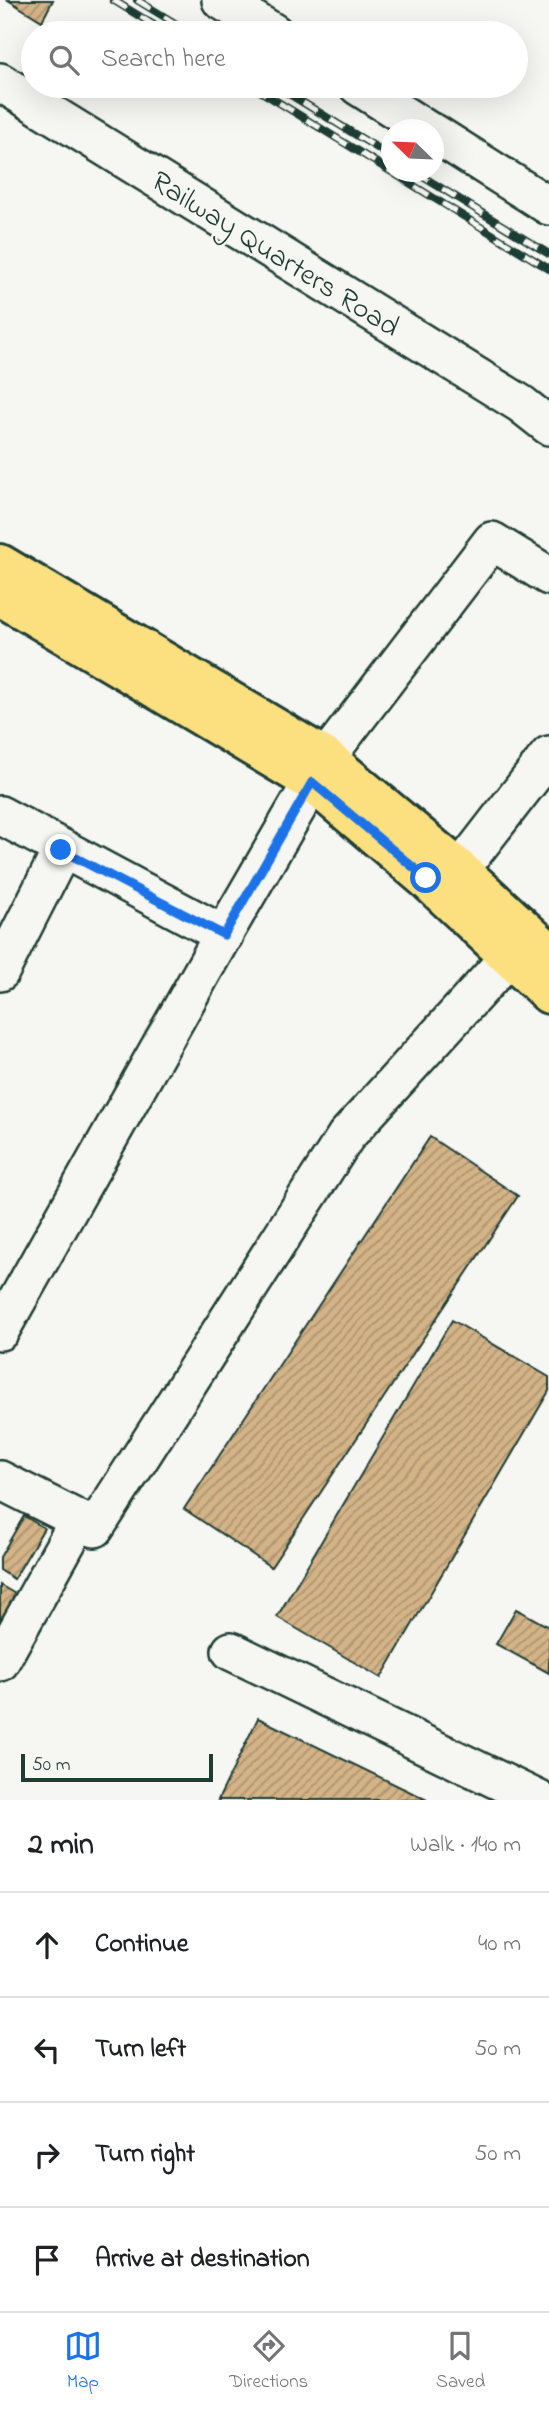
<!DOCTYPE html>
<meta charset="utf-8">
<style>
:root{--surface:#fff;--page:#f2f2f2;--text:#202124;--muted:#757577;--line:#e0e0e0;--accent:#1a73e8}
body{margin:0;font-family:"Indie Flower",sans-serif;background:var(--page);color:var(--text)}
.compass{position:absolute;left:381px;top:119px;width:63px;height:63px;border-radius:50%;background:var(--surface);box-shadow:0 7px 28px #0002;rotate:293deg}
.scale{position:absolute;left:21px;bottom:18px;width:192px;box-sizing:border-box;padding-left:7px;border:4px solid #1f3d34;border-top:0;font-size:19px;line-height:24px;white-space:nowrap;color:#1f3d34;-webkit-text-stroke:5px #f6f6f2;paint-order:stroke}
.stop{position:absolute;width:21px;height:21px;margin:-16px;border:5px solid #1a73e8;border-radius:50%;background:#fff}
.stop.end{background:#1a73e8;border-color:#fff;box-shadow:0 2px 7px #0008}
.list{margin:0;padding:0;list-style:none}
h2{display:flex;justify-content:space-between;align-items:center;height:91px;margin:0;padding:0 28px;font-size:30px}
h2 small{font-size:23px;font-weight:400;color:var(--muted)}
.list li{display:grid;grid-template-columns:46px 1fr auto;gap:21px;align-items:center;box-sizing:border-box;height:105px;padding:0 28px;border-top:2px solid var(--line)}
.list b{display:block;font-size:26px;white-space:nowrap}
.list em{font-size:23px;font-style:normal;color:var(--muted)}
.icon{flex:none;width:38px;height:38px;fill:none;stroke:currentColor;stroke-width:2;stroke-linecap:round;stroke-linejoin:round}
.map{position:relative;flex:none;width:549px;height:1800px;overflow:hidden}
.search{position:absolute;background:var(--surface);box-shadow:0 7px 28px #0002;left:21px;right:21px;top:21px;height:77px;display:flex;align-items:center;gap:18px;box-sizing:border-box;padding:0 24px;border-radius:38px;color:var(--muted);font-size:26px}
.sheet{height:511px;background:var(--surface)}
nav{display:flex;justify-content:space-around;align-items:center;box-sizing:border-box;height:98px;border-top:2px solid var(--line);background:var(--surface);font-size:19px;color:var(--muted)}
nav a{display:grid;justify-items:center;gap:4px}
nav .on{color:var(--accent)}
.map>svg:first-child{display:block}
</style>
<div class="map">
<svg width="549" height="1800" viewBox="0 0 549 1800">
<defs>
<pattern id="building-hatch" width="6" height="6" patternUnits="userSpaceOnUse" patternTransform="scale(1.75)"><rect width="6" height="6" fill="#d4b387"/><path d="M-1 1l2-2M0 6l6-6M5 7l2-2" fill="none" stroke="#ab936f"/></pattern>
</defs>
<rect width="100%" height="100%" fill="#f6f6f2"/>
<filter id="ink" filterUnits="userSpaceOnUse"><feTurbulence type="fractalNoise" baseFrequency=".0143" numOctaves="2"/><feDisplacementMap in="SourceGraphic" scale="14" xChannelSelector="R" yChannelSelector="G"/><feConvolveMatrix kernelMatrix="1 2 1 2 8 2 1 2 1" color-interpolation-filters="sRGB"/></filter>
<g filter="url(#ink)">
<g fill="url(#building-hatch)" stroke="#1f3d34" stroke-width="2">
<polygon points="8,0 53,0 42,21"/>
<polygon points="430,1137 518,1196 271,1567 184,1509"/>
<polygon points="452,1320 549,1377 549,1391 381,1678 277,1617"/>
<polygon points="24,1516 44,1528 14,1579 0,1570 0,1557"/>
<polygon points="0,1585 17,1595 0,1625"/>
<polygon points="516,1609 549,1627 549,1673 496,1644"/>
<polygon points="258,1718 427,1800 218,1800"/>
</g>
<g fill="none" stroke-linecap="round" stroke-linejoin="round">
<g stroke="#1f3d34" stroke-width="42">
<g id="minor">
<polyline points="221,0 274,33"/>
<polyline points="0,82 521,404 549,426"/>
<polyline points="358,86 427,130"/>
<polyline points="434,133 549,206"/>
<polyline points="0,815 224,935"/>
<polyline points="460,870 549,755"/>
<polyline points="0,972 62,850"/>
<polyline points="0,1331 218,944 326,758 492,541 549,576"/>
<polyline points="0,1480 95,1528 346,1136 509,957"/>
<polyline points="231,1651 539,1800"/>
<polyline points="0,1662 79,1520"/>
</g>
</g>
<g stroke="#1f3d34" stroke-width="44">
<g id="major">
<polyline points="0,564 326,758 460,870 549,952"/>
<polyline points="0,596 312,782 426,879 549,994"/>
</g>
</g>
<use href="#minor" stroke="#f6f6f2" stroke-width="37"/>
<use href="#major" stroke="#fce080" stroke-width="38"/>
<g stroke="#1f3d34" stroke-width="8">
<g id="rail">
<polyline points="113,0 167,33"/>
<polyline points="137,0 191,33"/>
<polyline points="252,86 549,269"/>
<polyline points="276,86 392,157"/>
<polyline points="415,172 549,254"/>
</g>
</g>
<use href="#rail" stroke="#f6f6f2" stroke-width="5" stroke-dasharray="16" stroke-linecap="butt"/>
</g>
</g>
<g fill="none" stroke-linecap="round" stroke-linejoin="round" filter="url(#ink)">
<polyline stroke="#1a73e8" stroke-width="9" points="61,850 224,935 312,782 426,878"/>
</g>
<g text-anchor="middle" stroke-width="5" stroke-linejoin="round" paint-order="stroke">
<g font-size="30" fill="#1f3d34" stroke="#f6f6f2">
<text transform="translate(276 253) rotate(32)" y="10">Railway Quarters Road</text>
</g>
</g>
</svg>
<svg class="compass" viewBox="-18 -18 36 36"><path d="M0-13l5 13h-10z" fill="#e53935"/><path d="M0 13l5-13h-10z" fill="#757577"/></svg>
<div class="scale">50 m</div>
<div class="stop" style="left:426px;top:878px"></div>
<div class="stop end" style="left:61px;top:850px"></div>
<div class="search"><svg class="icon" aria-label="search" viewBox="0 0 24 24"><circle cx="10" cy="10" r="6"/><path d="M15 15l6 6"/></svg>Search here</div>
</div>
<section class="sheet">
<h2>2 min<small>Walk · 140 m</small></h2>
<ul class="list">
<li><svg class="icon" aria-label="ahead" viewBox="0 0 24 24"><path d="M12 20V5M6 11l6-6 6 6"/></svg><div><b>Continue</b></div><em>40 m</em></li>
<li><svg class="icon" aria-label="left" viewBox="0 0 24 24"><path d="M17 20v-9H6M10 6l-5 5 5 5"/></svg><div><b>Turn left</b></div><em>50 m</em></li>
<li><svg class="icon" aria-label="right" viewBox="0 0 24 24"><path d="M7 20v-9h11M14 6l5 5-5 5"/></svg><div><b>Turn right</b></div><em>50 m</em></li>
<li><svg class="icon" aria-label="arrive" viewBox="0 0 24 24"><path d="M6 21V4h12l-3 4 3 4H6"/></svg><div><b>Arrive at destination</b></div></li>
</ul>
</section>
<nav>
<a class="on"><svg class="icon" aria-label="map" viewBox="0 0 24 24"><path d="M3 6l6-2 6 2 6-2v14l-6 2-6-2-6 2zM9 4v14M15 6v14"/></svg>Map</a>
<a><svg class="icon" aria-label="directions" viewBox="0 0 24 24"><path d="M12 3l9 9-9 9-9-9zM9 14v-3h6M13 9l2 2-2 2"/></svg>Directions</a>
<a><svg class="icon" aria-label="saved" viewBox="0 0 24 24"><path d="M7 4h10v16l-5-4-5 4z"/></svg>Saved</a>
</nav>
